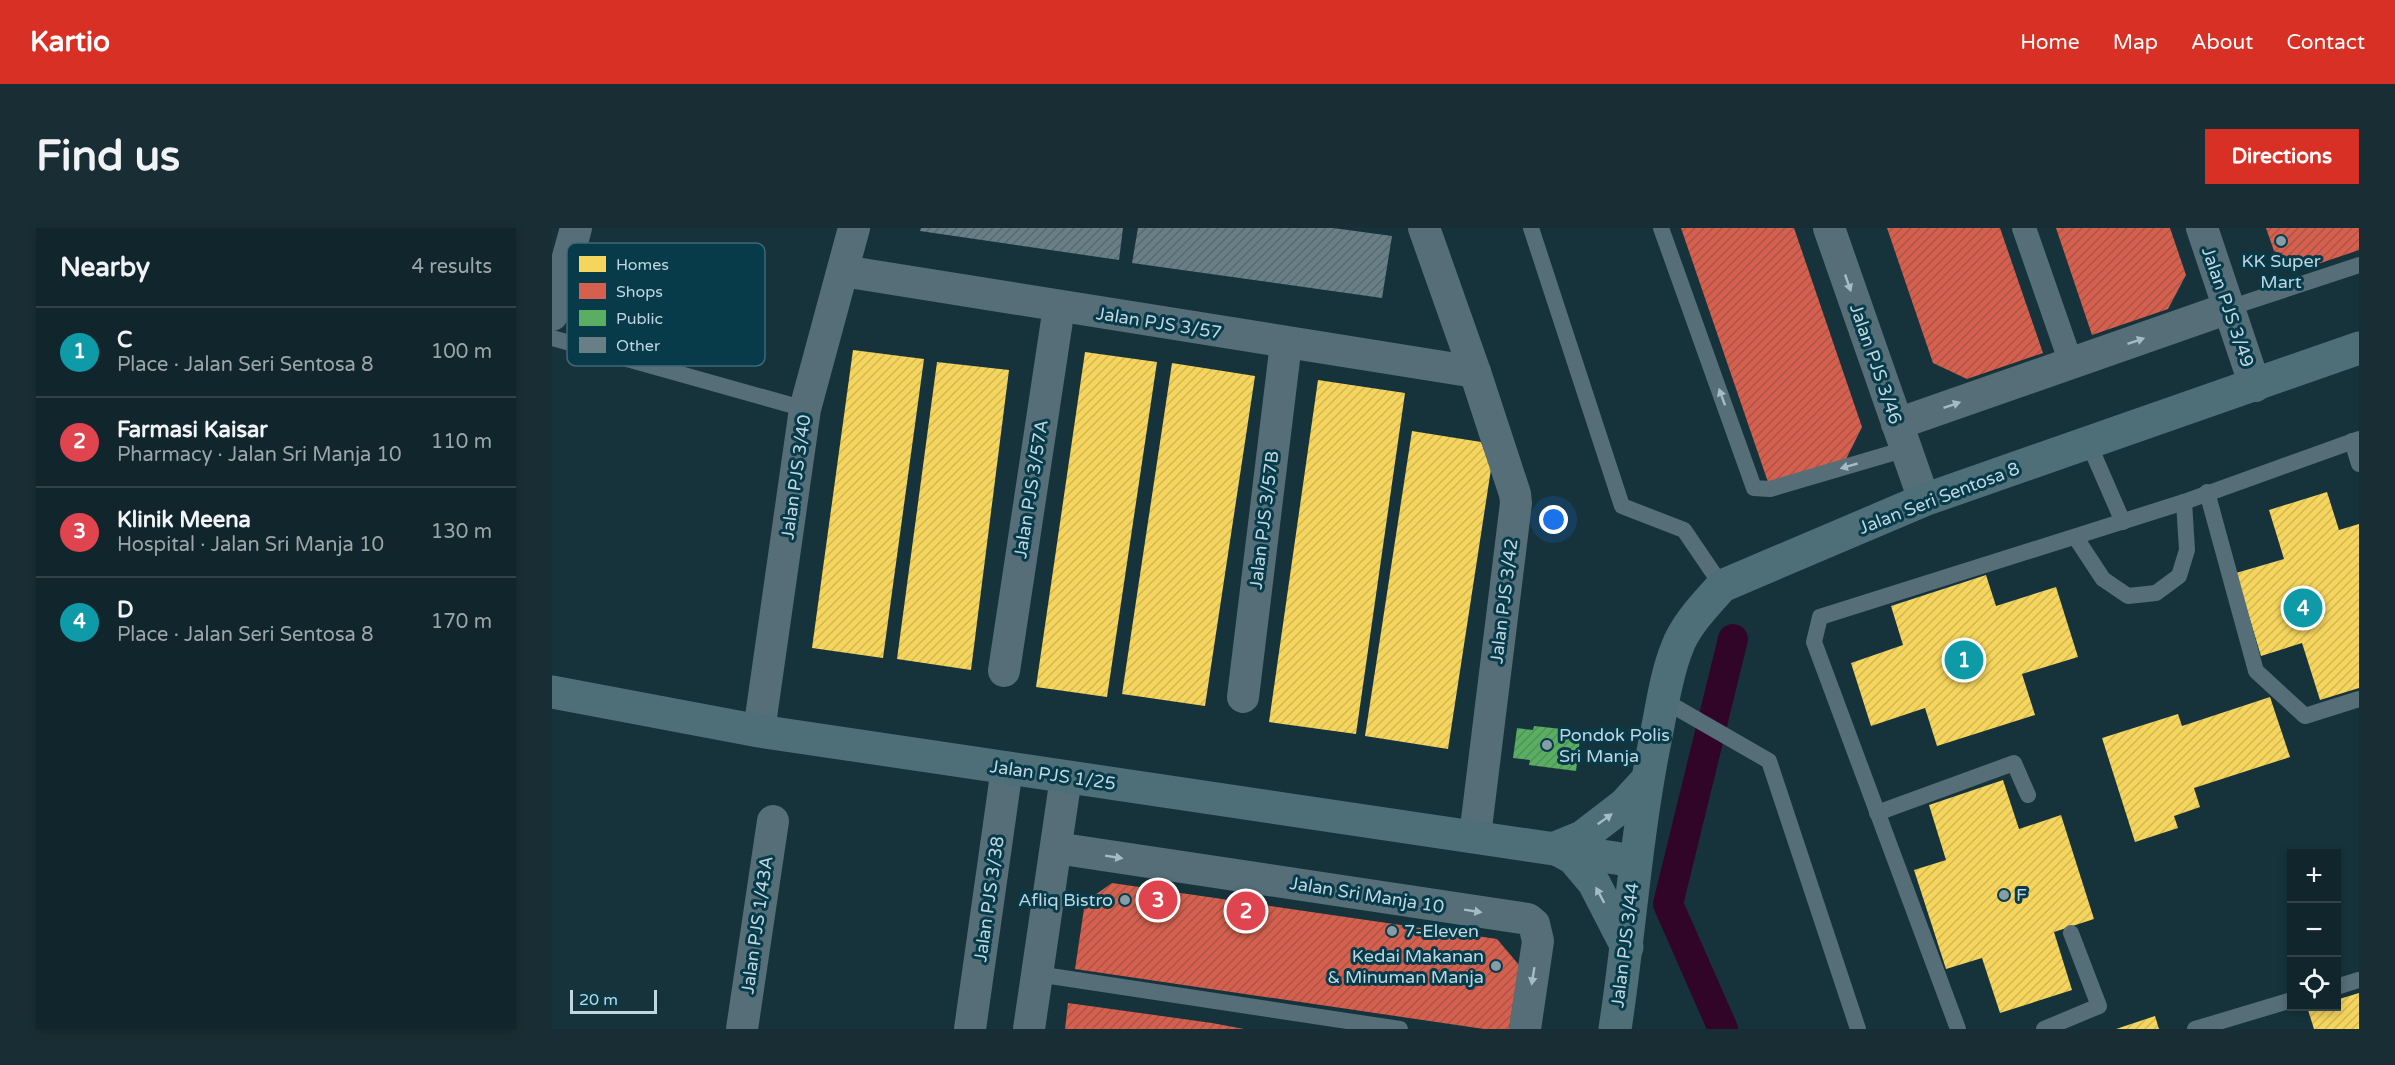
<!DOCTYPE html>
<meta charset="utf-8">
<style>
:root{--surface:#10262c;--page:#192e34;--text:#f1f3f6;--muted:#9ca5a9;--line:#304348;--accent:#d93025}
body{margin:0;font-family:"Varela Round",sans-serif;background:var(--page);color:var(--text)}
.controls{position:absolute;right:18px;bottom:18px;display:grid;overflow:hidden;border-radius:0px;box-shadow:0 3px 9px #0003}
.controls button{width:54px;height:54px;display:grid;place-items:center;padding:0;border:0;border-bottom:2px solid var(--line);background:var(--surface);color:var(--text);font:30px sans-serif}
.scale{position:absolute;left:18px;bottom:15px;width:87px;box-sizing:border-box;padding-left:6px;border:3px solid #bfd6e0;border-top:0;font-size:16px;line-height:21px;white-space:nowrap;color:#bfd6e0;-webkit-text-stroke:4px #073b4a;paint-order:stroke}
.you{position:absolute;left:1002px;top:292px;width:21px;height:21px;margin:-15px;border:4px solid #fff;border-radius:50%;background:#1a73e8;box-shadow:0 0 0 9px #1a73e833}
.badge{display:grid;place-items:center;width:39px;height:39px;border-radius:50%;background:var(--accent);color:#fff;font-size:20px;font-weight:700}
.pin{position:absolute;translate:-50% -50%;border:3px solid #fff;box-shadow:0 2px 6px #0006}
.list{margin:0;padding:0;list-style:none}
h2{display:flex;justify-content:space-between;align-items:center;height:78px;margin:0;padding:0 24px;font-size:26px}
h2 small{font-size:20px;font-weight:400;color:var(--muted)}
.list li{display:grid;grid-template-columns:39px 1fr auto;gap:18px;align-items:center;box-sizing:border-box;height:90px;padding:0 24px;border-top:2px solid var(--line)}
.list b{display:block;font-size:22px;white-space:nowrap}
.list p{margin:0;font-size:20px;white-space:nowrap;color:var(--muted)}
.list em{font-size:20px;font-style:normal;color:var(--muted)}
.icon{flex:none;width:33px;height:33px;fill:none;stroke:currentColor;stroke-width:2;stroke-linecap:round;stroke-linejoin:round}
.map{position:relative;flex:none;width:1807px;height:801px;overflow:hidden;border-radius:0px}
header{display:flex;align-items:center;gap:36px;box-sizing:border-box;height:84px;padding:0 30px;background:var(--accent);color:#fff}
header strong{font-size:28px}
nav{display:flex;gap:33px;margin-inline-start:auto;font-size:21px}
.intro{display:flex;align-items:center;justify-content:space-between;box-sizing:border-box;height:144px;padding:0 36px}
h1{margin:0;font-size:42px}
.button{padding:15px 27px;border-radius:0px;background:var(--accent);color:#fff;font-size:21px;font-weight:700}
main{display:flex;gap:36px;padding:0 36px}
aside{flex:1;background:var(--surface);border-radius:0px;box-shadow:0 3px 9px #0003}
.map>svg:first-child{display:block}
</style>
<header>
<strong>Kartio</strong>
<nav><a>Home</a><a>Map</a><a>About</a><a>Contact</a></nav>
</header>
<div class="intro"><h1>Find us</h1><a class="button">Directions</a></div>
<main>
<aside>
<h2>Nearby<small>4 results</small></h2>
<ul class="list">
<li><span class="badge" style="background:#0f9aa8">1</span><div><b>C</b><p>Place · Jalan Seri Sentosa 8</p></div><em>100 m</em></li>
<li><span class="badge" style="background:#e0444e">2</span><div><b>Farmasi Kaisar</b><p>Pharmacy · Jalan Sri Manja 10</p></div><em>110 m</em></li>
<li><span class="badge" style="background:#e0444e">3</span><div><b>Klinik Meena</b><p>Hospital · Jalan Sri Manja 10</p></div><em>130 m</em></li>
<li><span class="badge" style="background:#0f9aa8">4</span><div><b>D</b><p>Place · Jalan Seri Sentosa 8</p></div><em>170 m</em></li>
</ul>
</aside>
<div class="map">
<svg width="1807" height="801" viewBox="0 0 1807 801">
<defs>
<pattern id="homes-hatch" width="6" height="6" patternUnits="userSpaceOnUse" patternTransform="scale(1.5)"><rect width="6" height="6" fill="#f6d55c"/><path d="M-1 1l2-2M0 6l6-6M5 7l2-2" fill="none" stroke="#d0b757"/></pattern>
<pattern id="shops-hatch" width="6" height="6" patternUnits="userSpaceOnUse" patternTransform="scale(1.5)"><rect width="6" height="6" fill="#d6604d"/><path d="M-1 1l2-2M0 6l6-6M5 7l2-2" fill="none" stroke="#a7564a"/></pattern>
<pattern id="public-hatch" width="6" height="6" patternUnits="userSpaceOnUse" patternTransform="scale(1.5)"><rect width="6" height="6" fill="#5aae61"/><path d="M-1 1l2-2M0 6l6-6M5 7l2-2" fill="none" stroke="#52925a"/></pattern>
<pattern id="building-hatch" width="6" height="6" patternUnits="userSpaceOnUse" patternTransform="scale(1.5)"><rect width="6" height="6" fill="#697f86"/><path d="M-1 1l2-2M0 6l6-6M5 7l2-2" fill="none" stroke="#58696f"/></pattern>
</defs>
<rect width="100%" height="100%" fill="#16333b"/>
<g fill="url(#homes-hatch)">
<polygon points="301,122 372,131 331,430 260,420"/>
<polygon points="533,124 605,134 555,469 484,459"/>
<polygon points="385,134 457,142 419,442 345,431"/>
<polygon points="620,135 703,148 653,478 570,466"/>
<polygon points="766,152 853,165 804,506 717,494"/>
<polygon points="860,203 929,214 939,241 896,521 813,508"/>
<polygon points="1775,264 1787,302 1807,296 1807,460 1768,472 1750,415 1709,428 1684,345 1732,331 1717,282"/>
<polygon points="1434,347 1444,378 1504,359 1526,429 1470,446 1483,487 1385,518 1373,480 1319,498 1299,435 1351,417 1339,378"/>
<polygon points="1718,469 1738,529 1642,560 1648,579 1622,588 1626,600 1583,614 1550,510 1626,486 1630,498"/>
<polygon points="1451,552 1467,601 1509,587 1542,691 1502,704 1520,762 1448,785 1430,730 1394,741 1362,642 1394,632 1377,577"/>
<polygon points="1807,765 1807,801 1762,801 1756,782 1766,778 1784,778 1784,772"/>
<polygon points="1603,788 1607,801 1564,801"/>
</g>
<g fill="url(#shops-hatch)">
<polygon points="1129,0 1242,0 1310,199 1292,235 1218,260"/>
<polygon points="1335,0 1448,0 1491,125 1415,151 1381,135"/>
<polygon points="1504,0 1618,0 1634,47 1616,81 1540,107"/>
<polygon points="1714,0 1807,0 1807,22 1757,39 1722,23"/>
<polygon points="560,655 945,711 967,737 957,801 932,801 523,741 533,674"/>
<polygon points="516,775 660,795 692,801 513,801"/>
</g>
<polygon fill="url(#public-hatch)" points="982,498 1029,503 1024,543 977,537 978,532 961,530 965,500 981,502"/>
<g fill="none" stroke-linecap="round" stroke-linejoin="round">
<polyline stroke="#310527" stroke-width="30" points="1171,801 1116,676 1181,411"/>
</g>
<g fill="url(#building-hatch)">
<polygon points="369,0 571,0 567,32 368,3"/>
<polygon points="586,0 781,0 840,8 830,70 580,35"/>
</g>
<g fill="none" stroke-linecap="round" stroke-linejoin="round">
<g stroke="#556e77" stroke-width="16">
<polyline points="979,0 1070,278 1132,302 1170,358"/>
<polyline points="1109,0 1202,260 1218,261 1354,221"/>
<polyline points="1677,80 1807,37"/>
<polyline points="0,110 253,181"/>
<polyline points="1800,213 1807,236"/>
<polyline points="1537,216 1571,294"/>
<polyline points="1655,264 1704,443 1753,488 1807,471"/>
<polyline points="1524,310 1551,351 1576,368 1604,365 1627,348 1635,322 1632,274"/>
<polyline points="1111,472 1217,533 1306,801"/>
<polyline points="1325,585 1462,535 1476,567"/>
<polyline points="485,746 848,801"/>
<polyline points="1784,759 1807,752"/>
<polyline points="1406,801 1262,414 1268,389 1632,274 1807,211"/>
<polyline points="1492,801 1547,778 1519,705"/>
<polyline points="1643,801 1740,772"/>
</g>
<polyline stroke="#556e77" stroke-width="24" points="1472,0 1519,135"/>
<g stroke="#556e77" stroke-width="32">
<polyline points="872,0 923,144 963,266 964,275 923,608"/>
<polyline points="1277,0 1372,272"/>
<polyline points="1650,0 1703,158"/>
<polyline points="291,43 923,144"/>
<polyline points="0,87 24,0"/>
<polyline points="1345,196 1677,80"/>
<polyline points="452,443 507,79"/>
<polyline points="691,469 734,115"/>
<polyline points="207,503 253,181 302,0"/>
<polyline points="504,620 976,691 982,696 986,713 973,801"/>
<polyline points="190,801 221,593"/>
<polyline points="418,801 455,540"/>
<polyline points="477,801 514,549"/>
</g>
<g stroke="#4e6f78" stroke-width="33">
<polyline points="0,464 207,503 1083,633"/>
<polyline points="1003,620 1030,609 1073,576 1095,552"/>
<polyline points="1005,621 1021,630 1042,655 1075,719"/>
<path d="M1063 801C1078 703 1084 605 1104 508 1110 479 1114 447 1125 420 1133 397 1154 376 1170 358L1372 272 1807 120"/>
</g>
</g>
<defs><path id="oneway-solid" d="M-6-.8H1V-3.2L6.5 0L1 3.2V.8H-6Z" transform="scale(1.5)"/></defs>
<g fill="#a4bcc6">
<use href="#oneway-solid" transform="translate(1296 55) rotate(71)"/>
<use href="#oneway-solid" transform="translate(1584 113) rotate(-19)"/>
<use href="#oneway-solid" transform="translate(1170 169) rotate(-110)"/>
<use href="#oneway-solid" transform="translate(1400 177) rotate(-19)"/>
<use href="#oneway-solid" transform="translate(1297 238) rotate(164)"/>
<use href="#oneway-solid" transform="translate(562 629) rotate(9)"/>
<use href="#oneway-solid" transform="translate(921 683) rotate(9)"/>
<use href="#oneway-solid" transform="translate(981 748) rotate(99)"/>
</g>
<g fill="#a3bcc6">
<use href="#oneway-solid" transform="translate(1053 591) rotate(-36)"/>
<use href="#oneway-solid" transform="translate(1048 667) rotate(-118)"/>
</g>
<g fill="#849da6" stroke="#073b4a" stroke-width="2">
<circle cx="1729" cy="13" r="6"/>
<circle cx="995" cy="517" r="6"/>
<circle cx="1452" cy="667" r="6"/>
<circle cx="573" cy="672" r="6"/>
<circle cx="840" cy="703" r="6"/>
<circle cx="944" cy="738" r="6"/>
</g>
<g text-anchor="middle" stroke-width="6" stroke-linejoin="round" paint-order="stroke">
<g font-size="18" fill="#bfd6e0" stroke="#073b4a" text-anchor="start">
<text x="1729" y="39" text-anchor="middle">KK Super<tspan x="1729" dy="21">Mart</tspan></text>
<text x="1007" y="513">Pondok Polis<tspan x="1007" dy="21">Sri Manja</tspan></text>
<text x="1464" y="673">F</text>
<text x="561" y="678" text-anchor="end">Afliq Bistro</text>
<text x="852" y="709">7-Eleven</text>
<text x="932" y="734" text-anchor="end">Kedai Makanan<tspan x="932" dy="21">&amp; Minuman Manja</tspan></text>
</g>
<g font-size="18" fill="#bfd6e0" stroke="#073b4a">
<text transform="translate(1676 79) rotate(71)" y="6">Jalan PJS 3/49</text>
<text transform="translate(607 95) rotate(9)" y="6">Jalan PJS 3/57</text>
<text transform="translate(1324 136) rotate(71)" y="6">Jalan PJS 3/46</text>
<text transform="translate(244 249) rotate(-82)" y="6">Jalan PJS 3/40</text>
<text transform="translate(479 261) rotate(-81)" y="6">Jalan PJS 3/57A</text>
<text transform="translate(1387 270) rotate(-21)" y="6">Jalan Seri Sentosa 8</text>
<text transform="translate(712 292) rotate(-83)" y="6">Jalan PJS 3/57B</text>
<text transform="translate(952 373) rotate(-83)" y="6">Jalan PJS 3/42</text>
<text transform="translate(501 547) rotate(8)" y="6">Jalan PJS 1/25</text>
<text transform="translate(815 667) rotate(9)" y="6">Jalan Sri Manja 10</text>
<text transform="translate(437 671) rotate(-82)" y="6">Jalan PJS 3/38</text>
<text transform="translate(205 697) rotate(-82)" y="6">Jalan PJS 1/43A</text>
<text transform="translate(1073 717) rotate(-83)" y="6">Jalan PJS 3/44</text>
</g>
</g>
<rect x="15" y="15" width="198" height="123" rx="9" fill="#073b4a" stroke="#3e6a77" stroke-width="1.5"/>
<rect x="27" y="28" width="27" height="16" fill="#f6d55c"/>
<rect x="27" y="55" width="27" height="16" fill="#d6604d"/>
<rect x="27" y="82" width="27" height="16" fill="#5aae61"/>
<rect x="27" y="109" width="27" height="16" fill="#697f86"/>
<g font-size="16" fill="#bfd6e0">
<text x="64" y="42">Homes</text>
<text x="64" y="69">Shops</text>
<text x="64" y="96">Public</text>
<text x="64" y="123">Other</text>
</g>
</svg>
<div class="controls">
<button>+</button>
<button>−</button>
<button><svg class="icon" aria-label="locate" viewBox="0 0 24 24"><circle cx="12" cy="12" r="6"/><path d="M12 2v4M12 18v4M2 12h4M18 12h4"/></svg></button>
</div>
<div class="scale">20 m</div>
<div class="you"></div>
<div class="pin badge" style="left:1412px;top:432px;background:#0f9aa8">1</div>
<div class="pin badge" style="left:694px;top:683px;background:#e0444e">2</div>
<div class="pin badge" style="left:606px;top:672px;background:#e0444e">3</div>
<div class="pin badge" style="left:1751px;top:380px;background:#0f9aa8">4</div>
</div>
</main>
